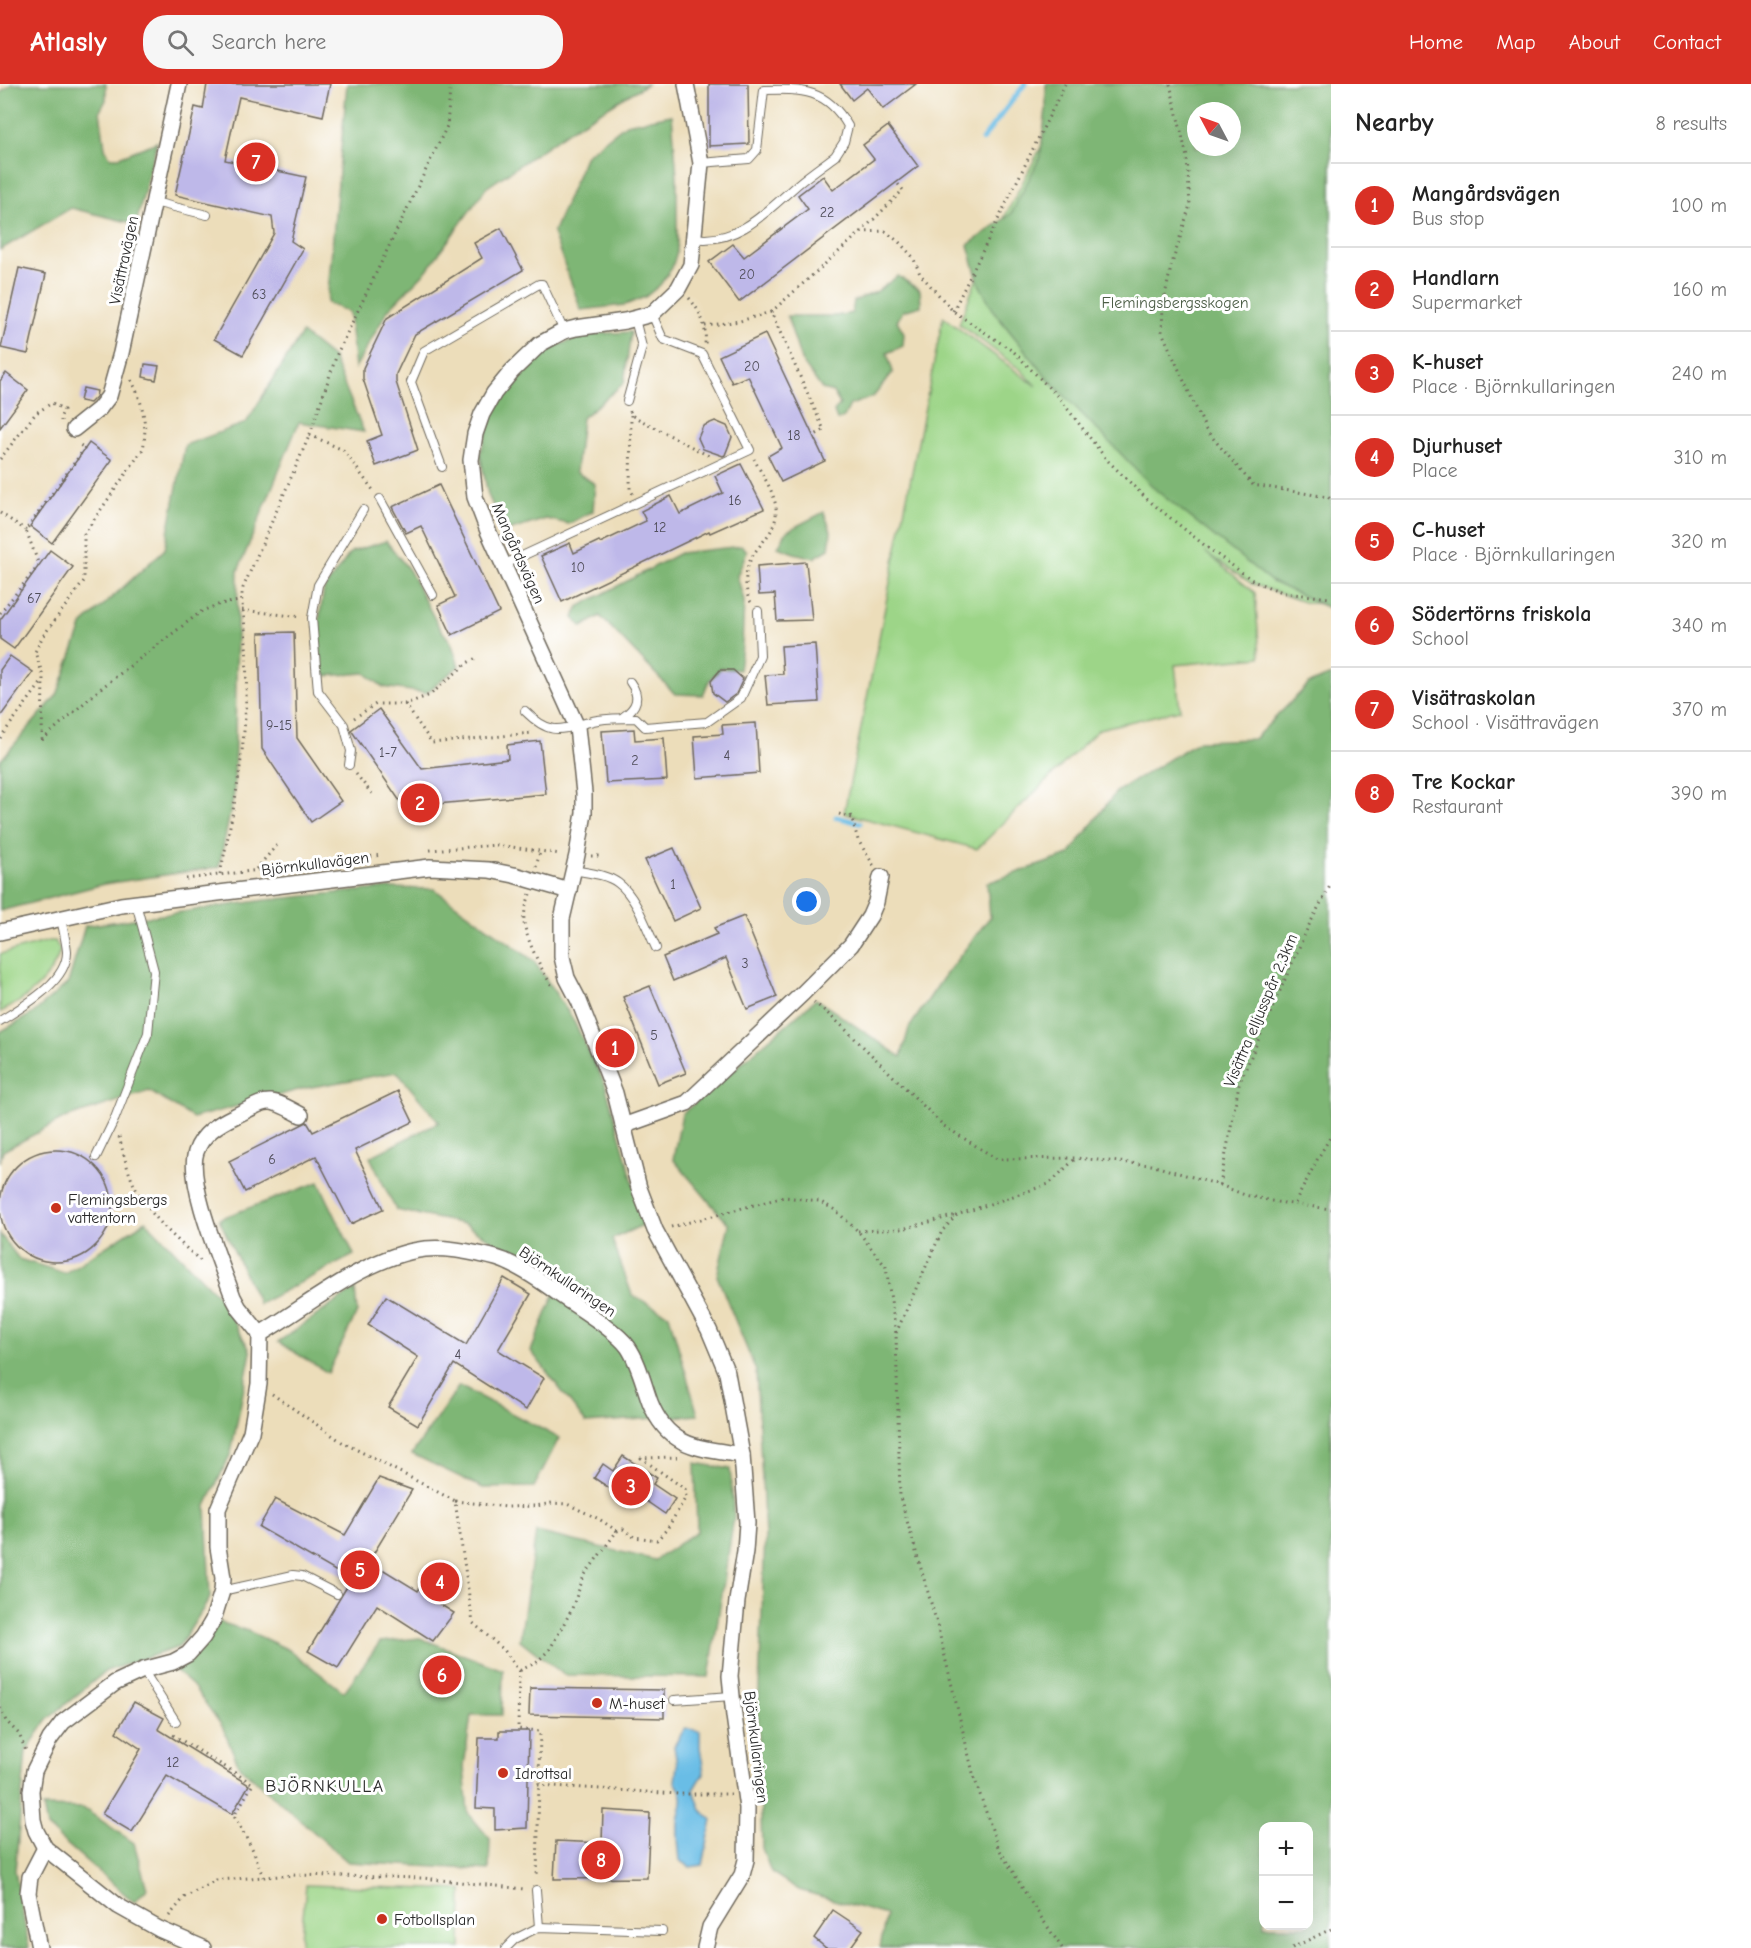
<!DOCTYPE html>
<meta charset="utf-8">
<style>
:root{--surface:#fff;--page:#f6f6f6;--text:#222;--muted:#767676;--line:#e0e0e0;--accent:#d93025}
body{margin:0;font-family:"Comic Neue",sans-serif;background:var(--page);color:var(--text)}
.controls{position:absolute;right:18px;bottom:18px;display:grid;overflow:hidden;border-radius:12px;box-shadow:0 6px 24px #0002}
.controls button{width:54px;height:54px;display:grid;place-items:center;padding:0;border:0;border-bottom:2px solid var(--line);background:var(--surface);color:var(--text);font:30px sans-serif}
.compass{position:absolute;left:1187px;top:18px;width:54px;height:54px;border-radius:50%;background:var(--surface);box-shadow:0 6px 24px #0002;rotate:311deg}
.you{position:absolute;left:807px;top:818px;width:21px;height:21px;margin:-15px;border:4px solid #fff;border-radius:50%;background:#1a73e8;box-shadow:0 0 0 9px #1a73e833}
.badge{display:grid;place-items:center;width:39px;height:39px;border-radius:50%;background:var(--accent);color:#fff;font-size:20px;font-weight:700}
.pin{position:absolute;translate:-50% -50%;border:3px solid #fff;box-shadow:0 2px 6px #0006}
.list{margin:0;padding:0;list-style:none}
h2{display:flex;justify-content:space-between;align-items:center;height:78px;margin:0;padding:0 24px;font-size:26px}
h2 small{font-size:20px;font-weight:400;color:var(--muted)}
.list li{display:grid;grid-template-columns:39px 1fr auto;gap:18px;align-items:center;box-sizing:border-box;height:84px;padding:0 24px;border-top:2px solid var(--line)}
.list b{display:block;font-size:22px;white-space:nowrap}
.list p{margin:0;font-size:20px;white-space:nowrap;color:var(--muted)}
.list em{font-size:20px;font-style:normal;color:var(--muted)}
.icon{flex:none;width:33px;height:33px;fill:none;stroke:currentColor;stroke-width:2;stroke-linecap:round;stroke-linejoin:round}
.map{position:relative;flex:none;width:1331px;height:1864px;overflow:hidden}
header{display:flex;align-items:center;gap:36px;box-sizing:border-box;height:84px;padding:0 30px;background:var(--accent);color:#fff}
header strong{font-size:28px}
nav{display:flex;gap:33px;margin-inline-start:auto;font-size:21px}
.search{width:420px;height:54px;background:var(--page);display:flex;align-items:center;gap:15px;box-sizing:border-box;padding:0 21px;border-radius:24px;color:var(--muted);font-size:22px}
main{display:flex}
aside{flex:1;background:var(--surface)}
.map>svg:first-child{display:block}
</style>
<header>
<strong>Atlasly</strong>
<div class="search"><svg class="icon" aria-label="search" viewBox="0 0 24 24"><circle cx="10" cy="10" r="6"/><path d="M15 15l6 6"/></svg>Search here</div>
<nav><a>Home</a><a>Map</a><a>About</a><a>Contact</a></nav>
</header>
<main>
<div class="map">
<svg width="1331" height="1864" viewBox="0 0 1331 1864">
<rect width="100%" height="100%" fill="#fff"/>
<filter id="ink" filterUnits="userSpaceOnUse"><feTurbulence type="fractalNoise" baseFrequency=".0167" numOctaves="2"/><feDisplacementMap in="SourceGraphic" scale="12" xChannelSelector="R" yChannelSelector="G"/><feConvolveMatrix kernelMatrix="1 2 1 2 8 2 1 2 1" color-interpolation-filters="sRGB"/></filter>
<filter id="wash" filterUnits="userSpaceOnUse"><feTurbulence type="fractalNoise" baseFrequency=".008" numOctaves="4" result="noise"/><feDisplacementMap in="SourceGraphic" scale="24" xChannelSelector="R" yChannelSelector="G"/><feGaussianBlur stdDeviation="1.35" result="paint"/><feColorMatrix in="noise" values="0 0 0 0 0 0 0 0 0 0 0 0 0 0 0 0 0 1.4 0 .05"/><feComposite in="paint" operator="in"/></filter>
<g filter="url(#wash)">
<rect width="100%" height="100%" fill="#ecddba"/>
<g fill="#9dd588" stroke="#64805a" stroke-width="1.5" fill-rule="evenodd">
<path d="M1074 0H1331V520L1307 519 1252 500 1205 468 1255 509 1260 573 1175 581 1180 626 1099 645 977 765 844 729 943 233 1036 302 1021 286 959 240 989 163ZM1196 27H1232V63H1196Z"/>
<path d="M49 857H55L60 866C54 893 25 917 0 928V870Z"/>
<polygon points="306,1801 462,1806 461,1864 300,1864"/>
</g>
<g fill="#7eb674" stroke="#547050" stroke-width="1.5" fill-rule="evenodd">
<polygon points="12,0 106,0 106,16 100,27 105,64 110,73 119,73 157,58 136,140 71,124 0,166 0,9"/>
<polygon points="347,0 647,0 573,44 486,104 427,186 388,226 355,284 349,228 327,219"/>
<path d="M1046 0H1331V525L1272 498 1157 407 1050 297 995 229 979 200 968 161 1011 130 1040 73 1046 25ZM1196 27H1232V63H1196Z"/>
<polygon points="672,31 677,93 677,167 672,184 660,201 645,213 625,221 581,226 553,149 586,71 626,40"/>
<polygon points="898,192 920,206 921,222 903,227 897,237 904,249 903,262 887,269 893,288 873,313 850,321 844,333 837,336 834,328 840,320 833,308 822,305 801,276 787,232 836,232 852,229 854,217 876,208"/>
<polygon points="631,248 624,299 582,334 576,388 595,400 593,427 569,440 546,435 505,448 488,411 480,370 494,326 513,301 553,263 590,250"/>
<polygon points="302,249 333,274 364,348 299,338 238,487 234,710 219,783 104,800 0,827 0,677 57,611 83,540 165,465 185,361 246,339"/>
<polygon points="824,428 831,447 829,465 814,474 794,469 778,463 787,447"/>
<polygon points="386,457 409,486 439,543 451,558 459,582 426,609 383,603 365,589 323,592 318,544 324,505 351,468"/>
<polygon points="742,462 747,467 737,492 744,516 742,562 739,586 721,584 709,597 703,611 675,610 600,532 582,543 574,534 578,523 680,469"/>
<path d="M1331 591V1864H880L886 1831 799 1806 771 1788 762 1764 758 1631 765 1452 756 1287 717 1192 729 1141 673 1075 682 1030 816 915 901 973 909 944 943 894 990 833 987 799 1069 771 1116 708 1199 657 1254 655 1309 600ZM1264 1742H1308V1842H1264Z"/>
<polygon points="388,804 434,805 534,877 572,934 605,1000 645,1140 612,1155 632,1211 669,1231 698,1331 586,1339 531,1267 560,1197 464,1140 396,1126 370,1073 439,1038 397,988 306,1004 193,1034 149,1007 65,1034 3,1067 0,1078 0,948 32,930 68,899 85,842 266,816"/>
<polygon points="319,1098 354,1171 259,1220 219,1135"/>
<polygon points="146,1137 220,1214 251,1268 231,1369 206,1422 210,1514 179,1563 106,1587 48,1635 26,1667 15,1787 29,1864 0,1864 0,1150 19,1175 65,1189"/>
<polygon points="355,1205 357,1228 328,1289 278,1258"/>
<polygon points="459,1302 559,1354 534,1403 483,1404 412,1370"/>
<polygon points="695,1379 730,1385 734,1433 709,1593 564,1591 520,1556 536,1448 655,1476 697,1447"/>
<polygon points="213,1536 248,1547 289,1566 344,1608 380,1558 420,1554 503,1586 502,1631 471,1631 464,1683 468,1729 490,1755 489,1786 348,1778 239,1682 222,1642 193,1602 166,1578 173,1578"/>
<polygon points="43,1723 83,1724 134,1759 147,1805 134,1818 47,1743"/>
</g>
<path fill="#69bde6" stroke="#4a7488" stroke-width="1.5" d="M685 1644 700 1647V1663L704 1689 694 1706 701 1726 712 1736 703 1781 690 1783 680 1777C679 1765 677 1751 678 1738 680 1720 688 1716 675 1698L677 1681 674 1662Z"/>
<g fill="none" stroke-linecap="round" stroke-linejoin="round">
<g stroke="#69bde6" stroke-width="5">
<polyline points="982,56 1025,0"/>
<polyline points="836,733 860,739"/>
</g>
</g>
<g id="blocks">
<g fill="#beb8e9">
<polygon points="207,0 330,0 323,32 239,13 225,76 306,93 291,157 303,165 243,271 214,255 274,149 272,133 175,111 195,23 203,25"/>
<polygon points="709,0 748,0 749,60 709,62"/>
<polygon points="840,0 916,0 883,25 867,4 852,16"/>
<polygon points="888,42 918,82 739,218 709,178 733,160 744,173 808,125 798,111 823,92 833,106 874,75 863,61"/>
<polygon points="501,144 523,186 415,250 396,290 396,298 418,366 376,382 367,357 382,351 363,295 363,284 387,234 482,174 474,159"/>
<polygon points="19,184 46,190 28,270 1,264"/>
<polygon points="765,250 825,377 781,398 768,372 782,364 760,317 748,292 732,299 719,272"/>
<polygon points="145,280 159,282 156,296 143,293"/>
<polygon points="6,289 28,306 0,344 0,297"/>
<polygon points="83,304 97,307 96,313 90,319 80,317"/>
<polygon points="715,337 727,342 732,353 725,371 723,372 703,365 698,354 703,342"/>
<polygon points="89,359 112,376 52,459 30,442"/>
<polygon points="741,380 764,425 710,449 709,447 562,518 541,472 570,459 574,469 599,457 600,459 646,437 641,427 671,412 680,430 723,409 715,392"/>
<polygon points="439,401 499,528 452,551 438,521 455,513 434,469 421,442 406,449 392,423"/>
<polygon points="50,466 73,483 14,565 0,555 0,536"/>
<polygon points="806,478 812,536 777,537 775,510 759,511 757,482"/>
<polygon points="294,548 297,654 341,717 311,738 262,665 259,549"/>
<polygon points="815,560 819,618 768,621 765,591 783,590 781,562"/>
<polygon points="10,572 33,588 0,633 0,586"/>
<polygon points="720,586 733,586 743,595 736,610 725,618 713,609 711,597"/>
<polygon points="379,625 422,685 508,675 507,661 540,657 546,710 404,723 351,646"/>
<polygon points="756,639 759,689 697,694 694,652 723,650 722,641"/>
<polygon points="634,645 635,656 664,654 667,696 606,699 602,647"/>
<polygon points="674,764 701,824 673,837 645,776"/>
<polygon points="744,832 777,913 747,925 726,874 673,897 663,873 717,850 714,844"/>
<polygon points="650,902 686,989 658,1000 623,913"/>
<polygon points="398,1007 413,1038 355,1066 383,1125 351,1140 316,1072 245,1108 229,1077 307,1038 313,1048"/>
<circle cx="56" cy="1122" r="56"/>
<polygon points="504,1194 531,1210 498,1266 544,1294 526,1326 454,1280 418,1341 388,1323 418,1273 368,1241 386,1212 466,1261"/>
<polygon points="623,1372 657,1394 653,1400 675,1415 665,1430 643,1415 640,1419 617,1404 614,1407 594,1394 603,1380 613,1387"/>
<polygon points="379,1394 412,1406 369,1477 418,1507 431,1482 449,1492 433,1516 454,1529 433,1557 377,1521 338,1584 308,1567 351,1496 259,1443 275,1415 345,1451"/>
<polygon points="530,1604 664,1606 664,1634 529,1631"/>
<polygon points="134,1618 164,1634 158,1645 249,1701 232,1730 167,1692 132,1748 102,1730 141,1665 116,1648"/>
<polygon points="499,1647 529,1647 527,1744 495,1746 495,1725 476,1724 479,1654 499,1654"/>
<polygon points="603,1726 650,1729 647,1794 554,1795 556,1757 602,1759"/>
<polygon points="833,1826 863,1846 850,1864 826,1864 814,1854"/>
</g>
</g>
</g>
<g filter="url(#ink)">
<use href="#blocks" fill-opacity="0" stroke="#6f695d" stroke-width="1.5"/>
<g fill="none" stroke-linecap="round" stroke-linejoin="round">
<g stroke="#6f695d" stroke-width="10">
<g id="lane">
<polyline points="154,118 207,131"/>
<path d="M694 154C738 161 768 126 798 100 810 90 823 81 835 72L844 58 848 42C827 5 802 5 764 6L757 66 749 75 701 79"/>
<polyline points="627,317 642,263 635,235"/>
<polyline points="442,383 411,298 424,267 539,200 542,200 564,247"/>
<polyline points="380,415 433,511"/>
<polyline points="505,480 750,366 702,270 663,255 652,230"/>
<path d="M525 627C555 657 565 642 598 636 610 634 624 634 636 634L645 643 707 638 741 614 760 572 758 527"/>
<path d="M623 633C637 623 641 613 630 598"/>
<polyline points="349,681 351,667 344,641 318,607 312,534 318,501 363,426"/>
<path d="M573 786C588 789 606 790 618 799 636 812 647 845 656 864"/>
<path d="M0 937C22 923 68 898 67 867 66 857 63 845 61 834"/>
<polyline points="96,1073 115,1034 148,949 154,887 136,819"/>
<polyline points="222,1507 293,1491 302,1492 337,1510"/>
<polyline points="143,1586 176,1638"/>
<polyline points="674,1616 732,1612"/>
<polyline points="536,1806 539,1843"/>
<polyline points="506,1864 515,1855 539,1843 662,1847"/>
</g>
</g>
<g stroke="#6f695d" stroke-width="18">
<g id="street">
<polyline points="686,0 701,79 691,181 678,205 652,230 625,237 576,244 564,247 540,260 512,287 494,309 482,330 475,350 471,376 475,413 488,447 577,643 584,709 584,729 577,771 562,835 562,873 567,894 579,917 615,1009 639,1104 655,1146 709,1246 727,1289 742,1371 747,1439 745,1467 737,1517 730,1592 734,1632 747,1724 746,1776 742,1791 710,1843 705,1864"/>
<polyline points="74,345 99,325 109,312 121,269 179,0"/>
<polyline points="0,848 121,821 430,783 489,786 514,791 569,807"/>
<polyline points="623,1042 687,1019 803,909 851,861 870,832 876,818 881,793"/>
<path d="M260 1250 239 1224 233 1213C222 1181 186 1098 196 1068 202 1050 218 1040 235 1032 270 1015 266 1012 301 1031"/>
<polyline points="39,1864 28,1809 30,1793 45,1764"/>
<path d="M203 1864 159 1845 118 1822 45 1764 36 1747 33 1736 31 1707 34 1687 50 1655 63 1638 115 1599 143 1586 173 1578 188 1570 203 1553 213 1536 222 1507 223 1494 218 1463V1425L251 1348 259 1300 260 1250C309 1221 367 1172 425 1165 443 1163 461 1166 479 1170 489 1172 500 1174 509 1179 527 1187 544 1199 559 1210 577 1223 616 1246 628 1263 639 1279 643 1299 650 1318 668 1364 699 1364 742 1371"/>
</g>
</g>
<g stroke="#6f695d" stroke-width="3" stroke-dasharray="1.5 4.5" stroke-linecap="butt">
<polyline points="1170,0 1187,73 1190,121 1171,183 1163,221 1162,248 1206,346 1253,401 1328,413 1331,416"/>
<polyline points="861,148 885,147 899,158 913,173 920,190 953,227 1014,268 1060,315 1107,376 1148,416 1208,464 1255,498 1285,509 1331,514"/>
<path d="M689 214C701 228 707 242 705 260"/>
<polyline points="953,227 1065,0"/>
<polyline points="771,228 861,148 903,106 898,100"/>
<polyline points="705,242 740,237 771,228 824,346 815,351"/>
<polyline points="630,327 631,331 709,372"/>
<polyline points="631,331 630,405 633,410"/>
<polyline points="310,351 343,366 373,406"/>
<polyline points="0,375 36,329 52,319 64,326 61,332 61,337"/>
<polyline points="0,429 26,446"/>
<path d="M751 518C747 513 747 508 746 501 743 465 774 458 776 431 778 412 762 391 754 375"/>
<polyline points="242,526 301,533"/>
<polyline points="0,529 39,481 26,446 85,364 78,360"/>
<polyline points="405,620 432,659 532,649"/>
<polyline points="354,634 376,620 405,620 430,611 467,579 478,573"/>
<polyline points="0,654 42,598"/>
<path d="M42 656 43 592 35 568 43 552 84 497V450L143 365C148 341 142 314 130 294"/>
<polyline points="42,656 100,605 202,527 220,520 240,517"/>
<polyline points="356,690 372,710"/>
<polyline points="839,730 852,734"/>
<polyline points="851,731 858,756 874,782"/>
<polyline points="430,766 497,761 561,770"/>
<polyline points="591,772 599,772"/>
<polyline points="536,783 540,768"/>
<polyline points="256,785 278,760"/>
<path d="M220 790C233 730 244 676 246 613 247 588 247 561 244 535 243 523 240 517 243 504L310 350 337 270 447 42 450 6 449 0"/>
<polyline points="186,795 382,771"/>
<path d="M530 810C527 819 523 830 524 839 527 857 542 887 552 902"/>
<polyline points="814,918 841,941 944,1042 997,1075 1076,1074 1151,1081 1220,1101 1245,1111 1276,1118 1331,1125"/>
<path d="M119 1053C124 1071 128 1090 137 1107 153 1135 179 1158 203 1179"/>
<polyline points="1220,1101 1239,1000 1308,843 1331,800"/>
<polyline points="1295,1119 1318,1074 1331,1052"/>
<polyline points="671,1143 784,1113 819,1117 835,1126 858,1147 886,1183 896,1250 900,1413 936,1536 974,1693 998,1763 1032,1820 1062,1864"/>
<polyline points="858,1147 902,1145 957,1131"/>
<polyline points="896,1249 942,1147 957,1131 1049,1100 1075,1075"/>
<polyline points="272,1310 342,1358 455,1417 473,1539 504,1566 519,1587 518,1645 540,1647 537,1794"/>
<polyline points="455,1417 507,1423 536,1422 552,1419 567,1420 599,1435 617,1447 584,1492 571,1527 550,1565 537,1578 519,1587"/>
<polyline points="617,1447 623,1445 634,1453 657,1456 667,1445 686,1413 685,1405 641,1374 677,1373"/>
<polyline points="0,1624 6,1637 19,1650 26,1667"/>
<polyline points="173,1651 253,1700 234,1732 254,1768 263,1793"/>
<polyline points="538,1701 678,1710 731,1710"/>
<polyline points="169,1832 185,1813 216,1796 296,1791 423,1794 524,1805"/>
<polyline points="1292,1864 1331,1845"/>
</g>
<use href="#lane" stroke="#fff" stroke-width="8"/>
<use href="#street" stroke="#fff" stroke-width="15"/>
</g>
</g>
<g fill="#c8321e" stroke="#fff" stroke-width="2">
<circle cx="56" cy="1124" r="6"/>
<circle cx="597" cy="1619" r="6"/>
<circle cx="503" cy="1689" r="6"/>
<circle cx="382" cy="1835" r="6"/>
</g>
<g text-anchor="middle" stroke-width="6" stroke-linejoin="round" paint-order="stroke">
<g font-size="14" fill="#504e5a">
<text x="827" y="133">22</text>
<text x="747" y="195">20</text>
<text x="259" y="215">63</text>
<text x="752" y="287">20</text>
<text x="794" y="356">18</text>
<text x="735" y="421">16</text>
<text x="660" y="448">12</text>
<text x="578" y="488">10</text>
<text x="34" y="519">67</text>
<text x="279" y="646">9-15</text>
<text x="388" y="673">1-7</text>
<text x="727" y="676">4</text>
<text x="635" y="681">2</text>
<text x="673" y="805">1</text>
<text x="745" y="884">3</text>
<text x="654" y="956">5</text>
<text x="272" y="1080">6</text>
<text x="458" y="1275">4</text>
<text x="173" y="1683">12</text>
</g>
<g font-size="16" fill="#2b2b2b" stroke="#fff">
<text transform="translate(123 176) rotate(-78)" y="6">Visättravägen</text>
<text transform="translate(519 469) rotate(66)" y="6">Mangårdsvägen</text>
<text transform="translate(315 779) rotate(-7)" y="6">Björnkullavägen</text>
<text transform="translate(1260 926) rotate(-67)" y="6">Visättra elljusspår 2,3km</text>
<text transform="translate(568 1197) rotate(34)" y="6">Björnkullaringen</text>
<text transform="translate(757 1663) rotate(83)" y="6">Björnkullaringen</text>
</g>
<g font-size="16" fill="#4d5e47" stroke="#fff">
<text x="1175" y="224">Flemingsbergsskogen</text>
</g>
<g font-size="16" fill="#2b2b2b" stroke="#fff" text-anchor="start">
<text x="68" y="1121">Flemingsbergs<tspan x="68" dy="18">vattentorn</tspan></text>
<text x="609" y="1625">M-huset</text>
<text x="515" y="1695">Idrottsal</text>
<text x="394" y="1841">Fotbollsplan</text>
</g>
<g font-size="18" letter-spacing="1.5" fill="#2b2b2b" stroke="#fff">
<text x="325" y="1708">BJÖRNKULLA</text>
</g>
</g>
</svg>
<div class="controls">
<button>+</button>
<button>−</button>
</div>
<svg class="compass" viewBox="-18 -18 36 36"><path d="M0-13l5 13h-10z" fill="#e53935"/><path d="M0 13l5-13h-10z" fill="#767676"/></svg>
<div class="you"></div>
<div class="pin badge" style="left:615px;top:964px">1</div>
<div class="pin badge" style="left:420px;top:719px">2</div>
<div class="pin badge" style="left:631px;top:1402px">3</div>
<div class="pin badge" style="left:440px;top:1498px">4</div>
<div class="pin badge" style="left:360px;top:1486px">5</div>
<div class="pin badge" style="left:442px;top:1591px">6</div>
<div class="pin badge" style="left:256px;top:78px">7</div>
<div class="pin badge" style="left:601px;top:1776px">8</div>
</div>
<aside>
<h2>Nearby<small>8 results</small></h2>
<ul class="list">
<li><span class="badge">1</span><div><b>Mangårdsvägen</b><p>Bus stop</p></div><em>100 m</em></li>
<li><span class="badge">2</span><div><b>Handlarn</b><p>Supermarket</p></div><em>160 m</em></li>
<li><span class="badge">3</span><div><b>K-huset</b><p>Place · Björnkullaringen</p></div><em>240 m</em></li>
<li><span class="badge">4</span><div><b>Djurhuset</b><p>Place</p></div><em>310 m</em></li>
<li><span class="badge">5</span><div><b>C-huset</b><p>Place · Björnkullaringen</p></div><em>320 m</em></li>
<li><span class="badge">6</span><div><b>Södertörns friskola</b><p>School</p></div><em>340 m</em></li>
<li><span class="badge">7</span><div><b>Visätraskolan</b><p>School · Visättravägen</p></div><em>370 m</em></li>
<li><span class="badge">8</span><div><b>Tre Kockar</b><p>Restaurant</p></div><em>390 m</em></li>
</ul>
</aside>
</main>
